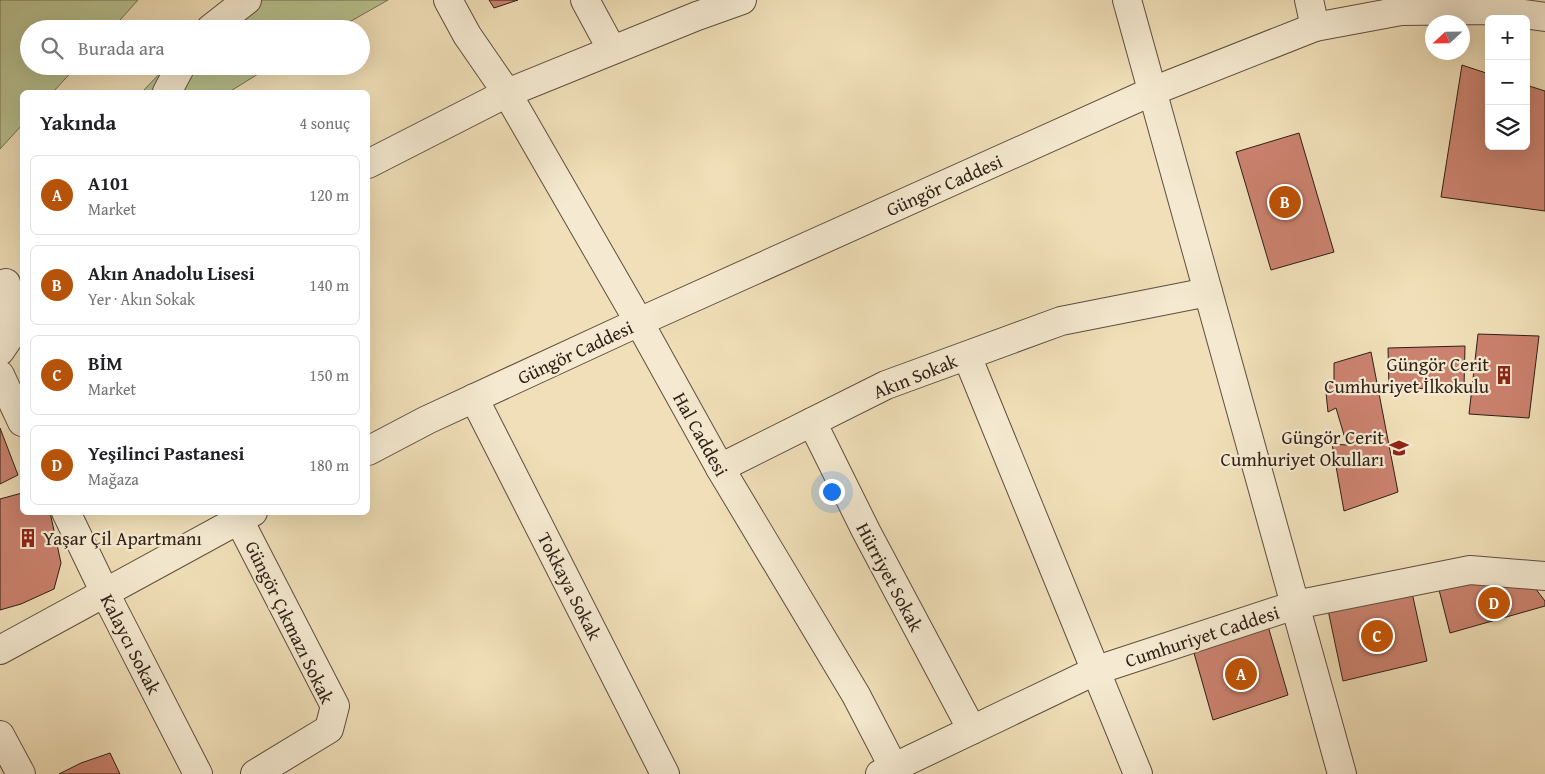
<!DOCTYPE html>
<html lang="tr">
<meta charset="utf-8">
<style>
:root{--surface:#fff;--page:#f6f6f6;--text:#202124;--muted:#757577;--line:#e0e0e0;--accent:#b45309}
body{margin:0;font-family:"Gentium Book Plus",serif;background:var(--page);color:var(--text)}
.controls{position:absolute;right:15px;top:15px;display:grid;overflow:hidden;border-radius:8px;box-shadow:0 5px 20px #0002}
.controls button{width:45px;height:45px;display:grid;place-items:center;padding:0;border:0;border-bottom:1px solid var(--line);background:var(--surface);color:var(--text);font:25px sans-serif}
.compass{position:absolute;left:1425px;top:15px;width:45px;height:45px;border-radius:50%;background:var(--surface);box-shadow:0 5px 20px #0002;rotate:248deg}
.you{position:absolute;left:831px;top:491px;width:18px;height:18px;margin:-12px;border:4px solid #fff;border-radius:50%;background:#1a73e8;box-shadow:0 0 0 8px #1a73e833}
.badge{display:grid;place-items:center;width:32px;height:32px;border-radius:50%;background:var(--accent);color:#fff;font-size:16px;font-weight:700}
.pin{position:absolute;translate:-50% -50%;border:2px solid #fff;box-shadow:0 1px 5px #0006}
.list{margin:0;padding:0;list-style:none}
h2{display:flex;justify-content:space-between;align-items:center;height:65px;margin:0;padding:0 20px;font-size:21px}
h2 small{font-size:16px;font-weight:400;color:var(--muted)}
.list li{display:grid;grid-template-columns:32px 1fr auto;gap:15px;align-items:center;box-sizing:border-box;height:80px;margin:0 10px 10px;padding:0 10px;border:1px solid var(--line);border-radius:8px}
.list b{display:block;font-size:19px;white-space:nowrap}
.list p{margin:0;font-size:16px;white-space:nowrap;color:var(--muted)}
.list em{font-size:16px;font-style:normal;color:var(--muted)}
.icon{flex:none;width:28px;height:28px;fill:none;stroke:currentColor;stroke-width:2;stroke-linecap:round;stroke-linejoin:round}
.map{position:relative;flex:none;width:1545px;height:774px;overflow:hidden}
.search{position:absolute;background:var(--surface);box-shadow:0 5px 20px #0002;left:20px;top:20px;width:350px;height:55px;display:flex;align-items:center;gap:12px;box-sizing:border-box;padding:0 18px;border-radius:28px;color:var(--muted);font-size:19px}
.panel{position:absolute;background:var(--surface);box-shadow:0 5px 20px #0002;left:20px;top:90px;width:350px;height:425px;border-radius:8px}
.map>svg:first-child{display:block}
</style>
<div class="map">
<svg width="1545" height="774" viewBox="0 0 1545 774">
<rect width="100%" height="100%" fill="#f0dfb8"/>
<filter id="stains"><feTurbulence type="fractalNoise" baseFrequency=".004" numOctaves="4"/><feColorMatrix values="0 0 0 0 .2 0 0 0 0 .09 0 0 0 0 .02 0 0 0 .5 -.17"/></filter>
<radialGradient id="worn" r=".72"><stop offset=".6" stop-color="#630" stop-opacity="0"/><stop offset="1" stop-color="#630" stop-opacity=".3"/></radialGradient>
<g fill="#b8c290" stroke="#737054">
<polygon points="0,0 138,0 112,29 29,29 29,66 77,66 53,92 22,92 22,125 0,149"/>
<polygon points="232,0 388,0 337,29 204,29"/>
<polygon points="167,66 271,66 229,92 142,92"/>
</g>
<g fill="#cb826f" stroke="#2e1f17">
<polygon points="489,0 518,0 494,8"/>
<polygon points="1462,65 1489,74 1489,146 1526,146 1526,85 1545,91 1545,211 1441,197"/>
<polygon points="1299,133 1334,252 1271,270 1236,152"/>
<polygon points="1478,334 1539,336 1529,418 1469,414"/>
<polygon points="1465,346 1464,388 1389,389 1388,348"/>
<polygon points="1371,352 1398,492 1344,511 1332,444 1347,445 1336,408 1328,412 1325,383 1334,380 1334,363"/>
<polygon points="0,428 18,475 0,484"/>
<polygon points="22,493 22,512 50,512 61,563 54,589 21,604 0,610 0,499"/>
<polygon points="1436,578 1535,588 1545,601 1545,606 1450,633"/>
<polygon points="1411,588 1427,661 1343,681 1328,610"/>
<polygon points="1268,626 1288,695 1213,720 1194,653"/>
<polygon points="110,753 120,774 59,774 81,763"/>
</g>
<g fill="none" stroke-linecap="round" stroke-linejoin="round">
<g stroke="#5e4f3f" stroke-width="30">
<g id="minor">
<polyline points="448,0 467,35 507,93 639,322 720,468 856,695 897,774"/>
<polyline points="585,0 612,50"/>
<polyline points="1127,0 1342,774"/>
<polyline points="1309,0 1315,27"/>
<polyline points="210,29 247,0"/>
<polyline points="167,92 181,66"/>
<polyline points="368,164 507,93 697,16 742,0"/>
<polyline points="0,351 15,329 6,283"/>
<polyline points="967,356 1138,774"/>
<polyline points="0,375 22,422"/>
<polyline points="474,398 665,774"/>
<polyline points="812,422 866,531 972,730"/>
<polyline points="368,451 427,420 639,322 1153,91 1315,27 1401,11 1496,10 1545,17"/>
<polyline points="720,468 886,385 1061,321 1208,292"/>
<polyline points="66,512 105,593 198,774"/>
<polyline points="239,520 335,706 329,729 255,774"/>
<polyline points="0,650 253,512"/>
<polyline points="0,735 21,774"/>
<polyline points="880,774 1097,670 1295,605 1470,570 1545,576"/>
</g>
</g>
<use href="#minor" stroke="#f5ead1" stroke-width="28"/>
</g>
<defs>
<g id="building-bare" transform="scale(1.5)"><path d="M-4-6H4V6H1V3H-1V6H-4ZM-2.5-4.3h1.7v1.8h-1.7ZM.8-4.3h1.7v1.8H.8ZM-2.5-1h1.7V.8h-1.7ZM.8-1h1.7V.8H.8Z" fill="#8f2418" stroke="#f5ead1" stroke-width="2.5" paint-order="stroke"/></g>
<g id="school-bare" transform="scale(1.5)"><path d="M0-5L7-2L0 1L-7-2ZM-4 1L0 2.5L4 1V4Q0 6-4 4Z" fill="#8f2418" stroke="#f5ead1" stroke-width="2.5" paint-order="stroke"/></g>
</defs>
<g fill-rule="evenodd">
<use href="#building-bare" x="1504" y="375"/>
<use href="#school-bare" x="1399" y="448"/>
<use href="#building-bare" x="28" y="538"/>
</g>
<g text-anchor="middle" stroke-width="4.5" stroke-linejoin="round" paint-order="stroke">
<g font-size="19" fill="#2e1f17" stroke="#f5ead1">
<text transform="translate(944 185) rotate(-24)" y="7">Güngör Caddesi</text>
<text transform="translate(575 352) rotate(-25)" y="7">Güngör Caddesi</text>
<text transform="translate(915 376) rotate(-22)" y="7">Akın Sokak</text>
<text transform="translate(701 434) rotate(61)" y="7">Hal Caddesi</text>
<text transform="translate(890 577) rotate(62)" y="7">Hürriyet Sokak</text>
<text transform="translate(570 586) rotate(63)" y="7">Tokkaya Sokak</text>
<text transform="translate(290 622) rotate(64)" y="7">Güngör Çıkmazı Sokak</text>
<text transform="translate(1202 636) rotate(-18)" y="7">Cumhuriyet Caddesi</text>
<text transform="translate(131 644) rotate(63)" y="7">Kalaycı Sokak</text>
</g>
<g font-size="19" fill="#2e1f17" stroke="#f5ead1" text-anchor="end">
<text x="1489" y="371">Güngör Cerit<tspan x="1489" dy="22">Cumhuriyet İlkokulu</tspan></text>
<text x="1384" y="444">Güngör Cerit<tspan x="1384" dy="22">Cumhuriyet Okulları</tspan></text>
<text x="43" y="545" text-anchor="start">Yaşar Çil Apartmanı</text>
</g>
</g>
<rect width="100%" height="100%" filter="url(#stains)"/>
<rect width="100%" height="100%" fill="url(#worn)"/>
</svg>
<div class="controls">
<button>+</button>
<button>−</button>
<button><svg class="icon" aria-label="layers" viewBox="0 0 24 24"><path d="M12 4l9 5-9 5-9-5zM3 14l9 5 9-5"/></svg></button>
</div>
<svg class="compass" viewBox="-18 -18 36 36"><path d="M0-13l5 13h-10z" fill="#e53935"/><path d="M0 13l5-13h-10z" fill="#757577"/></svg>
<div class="you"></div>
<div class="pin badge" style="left:1241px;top:674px">A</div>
<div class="pin badge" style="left:1285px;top:202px">B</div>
<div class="pin badge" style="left:1377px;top:636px">C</div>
<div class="pin badge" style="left:1494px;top:603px">D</div>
<div class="search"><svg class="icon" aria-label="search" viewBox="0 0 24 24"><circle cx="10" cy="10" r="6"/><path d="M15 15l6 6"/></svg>Burada ara</div>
<section class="panel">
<h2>Yakında<small>4 sonuç</small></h2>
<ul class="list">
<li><span class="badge">A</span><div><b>A101</b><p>Market</p></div><em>120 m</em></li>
<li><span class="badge">B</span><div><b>Akın Anadolu Lisesi</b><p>Yer · Akın Sokak</p></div><em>140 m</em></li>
<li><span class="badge">C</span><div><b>BİM</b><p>Market</p></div><em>150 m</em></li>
<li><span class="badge">D</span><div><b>Yeşilinci Pastanesi</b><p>Mağaza</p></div><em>180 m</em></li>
</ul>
</section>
</div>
